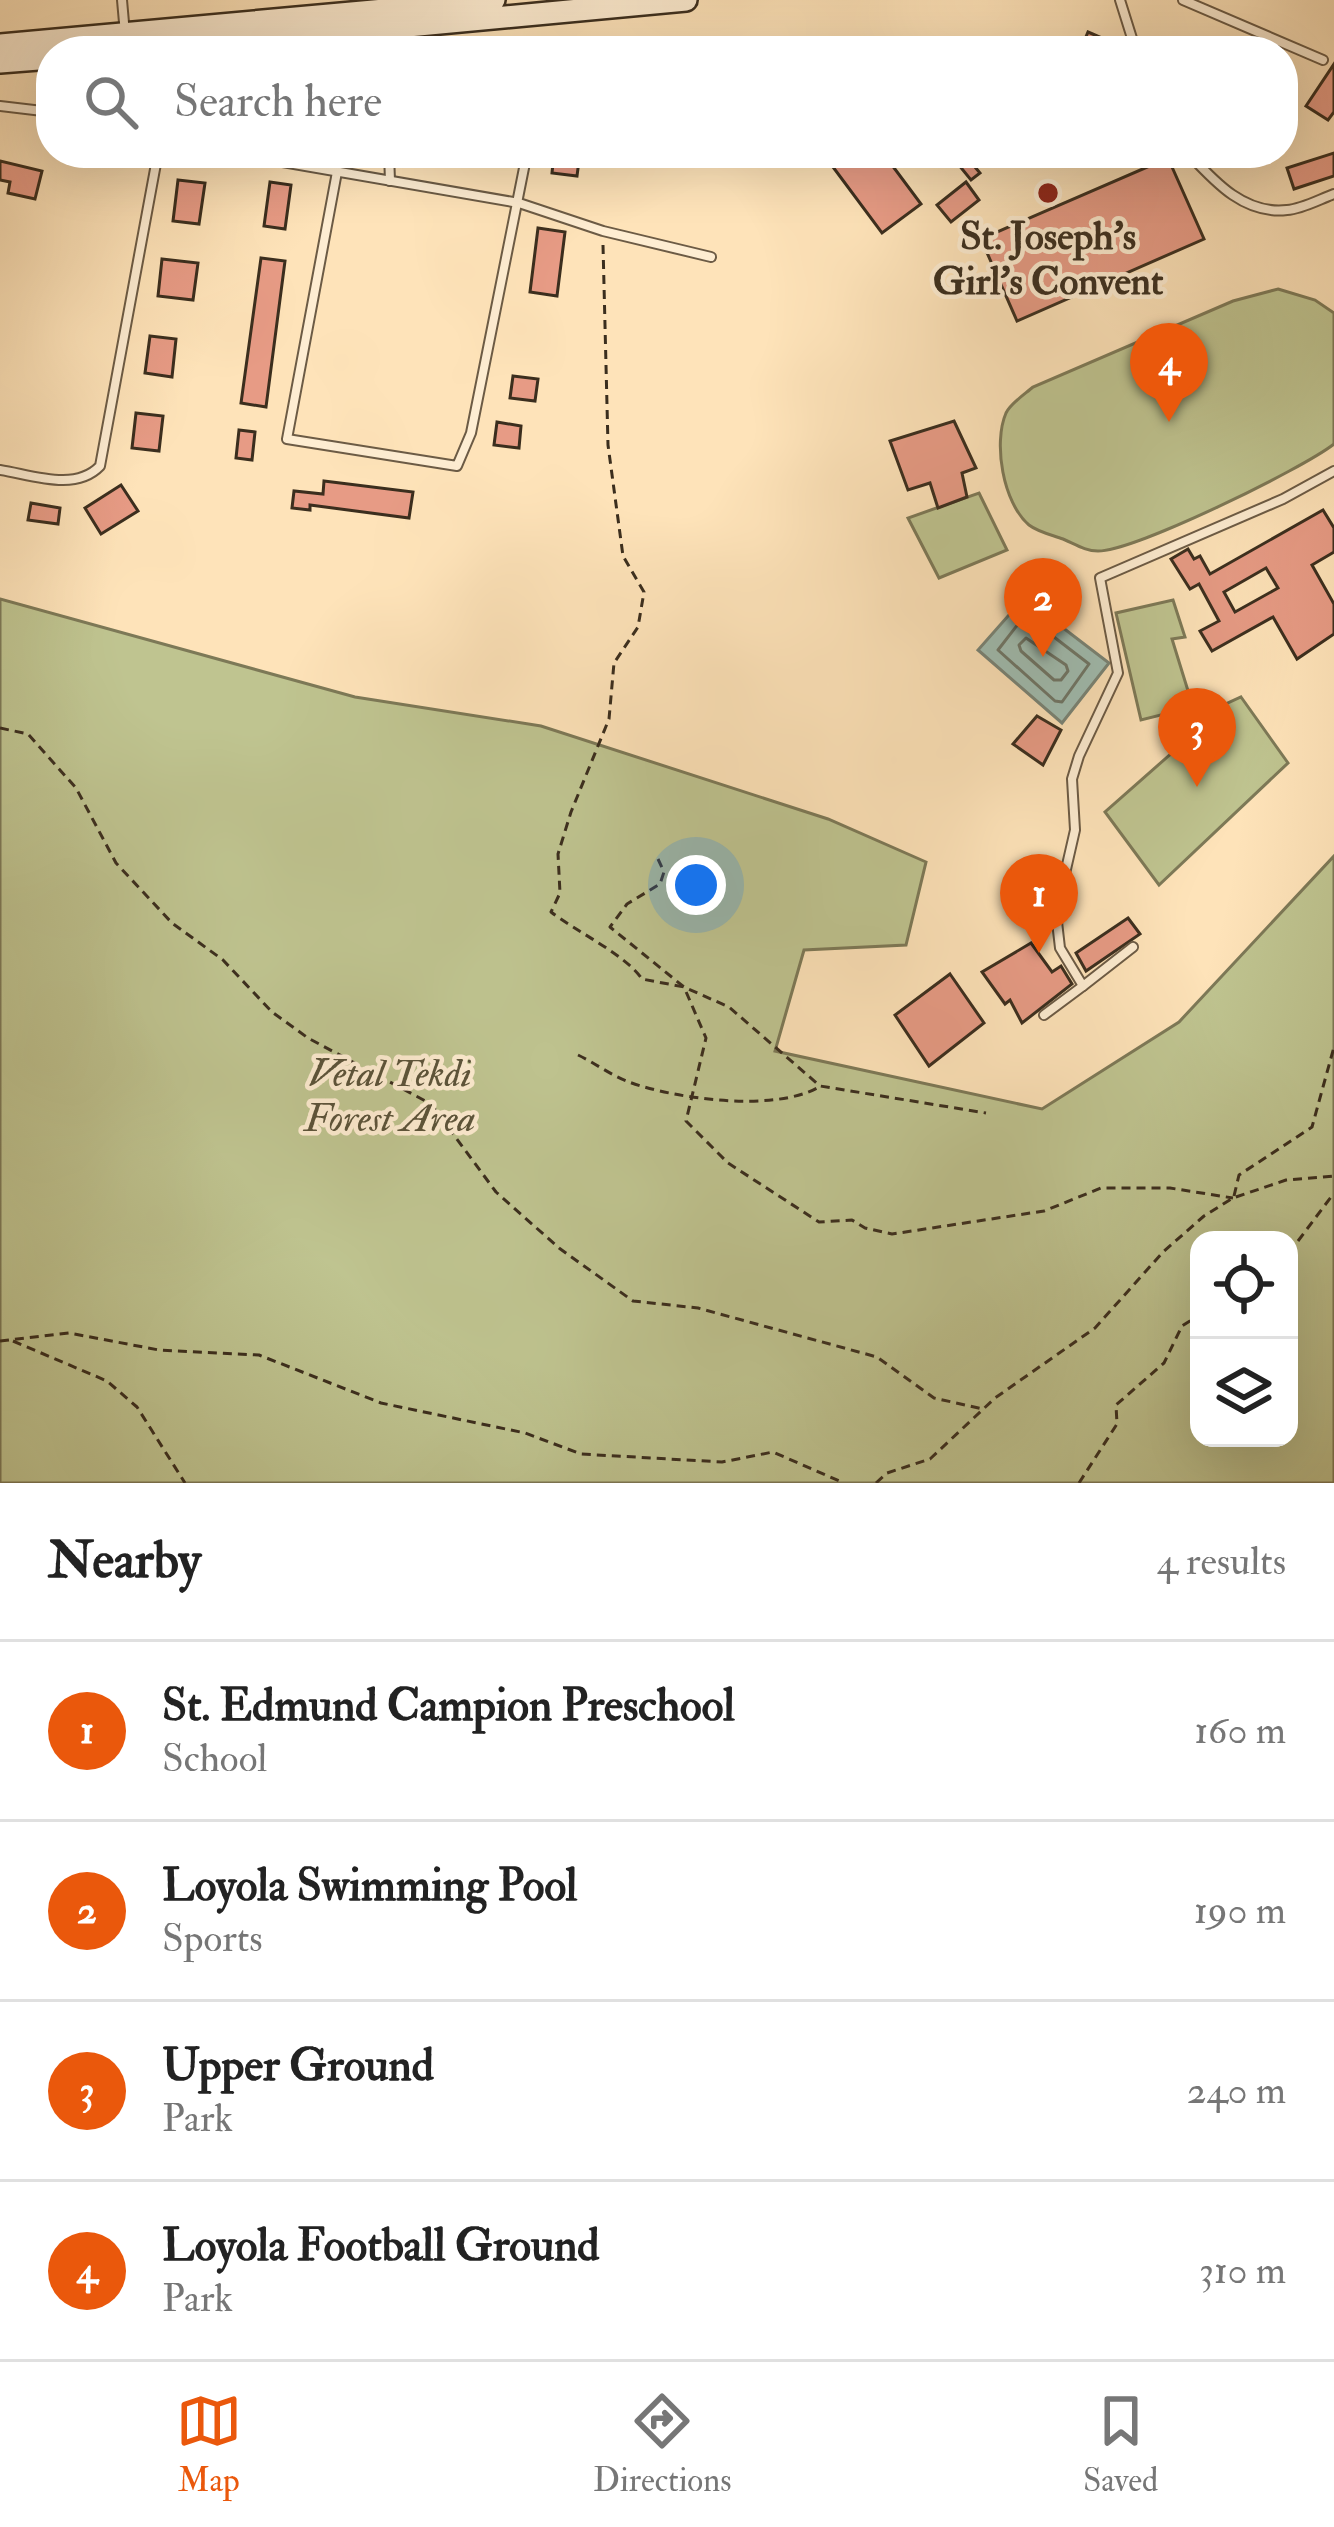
<!DOCTYPE html>
<style>
:root{--surface:#fff;--page:#f2f2f2;--text:#222;--muted:#767676;--line:#e0e0e0;--accent:#ea580c}
body{margin:0;font-family:"IM FELL Double Pica",serif;background:var(--page);color:var(--text)}
.controls{position:absolute;right:36px;bottom:36px;display:grid;overflow:hidden;border-radius:24px;box-shadow:0 12px 48px #0002}
.controls button{width:108px;height:108px;display:grid;place-items:center;padding:0;border:0;border-bottom:3px solid var(--line);background:var(--surface);color:var(--text);font:60px sans-serif}
.you{position:absolute;left:696px;top:885px;width:42px;height:42px;margin:-30px;border:9px solid #fff;border-radius:50%;background:#1a73e8;box-shadow:0 0 0 18px #1a73e833}
.badge{display:grid;place-items:center;width:78px;height:78px;border-radius:50%;background:var(--accent);color:#fff;font-size:39px;font-weight:700}
.pin{position:absolute;translate:-50% -99px;filter:drop-shadow(0 3px 6px #0008)}
.pin::after{content:'';position:absolute;top:63px;width:42px;height:36px;background:inherit;clip-path:polygon(0 0,100% 0,50% 100%)}
.list{margin:0;padding:0;list-style:none}
h2{display:flex;justify-content:space-between;align-items:center;height:156px;margin:0;padding:0 48px;font-size:51px}
h2 small{font-size:39px;font-weight:400;color:var(--muted)}
.list li{display:grid;grid-template-columns:78px 1fr auto;gap:36px;align-items:center;box-sizing:border-box;height:180px;padding:0 48px;border-top:3px solid var(--line)}
.list b{display:block;font-size:45px;white-space:nowrap}
.list p{margin:0;font-size:39px;white-space:nowrap;color:var(--muted)}
.list em{font-size:39px;font-style:normal;color:var(--muted)}
.icon{flex:none;width:66px;height:66px;fill:none;stroke:currentColor;stroke-width:2;stroke-linecap:round;stroke-linejoin:round}
.map{position:relative;flex:none;width:1334px;height:1483px;overflow:hidden}
.search{position:absolute;background:var(--surface);box-shadow:0 12px 48px #0002;left:36px;right:36px;top:36px;height:132px;display:flex;align-items:center;gap:30px;box-sizing:border-box;padding:0 42px;border-radius:48px;color:var(--muted);font-size:45px}
.sheet{height:876px;background:var(--surface)}
nav{display:flex;justify-content:space-around;align-items:center;box-sizing:border-box;height:168px;border-top:3px solid var(--line);background:var(--surface);font-size:33px;color:var(--muted)}
nav a{display:grid;justify-items:center;gap:6px}
nav .on{color:var(--accent)}
.map>svg:first-child{display:block}
</style>
<div class="map">
<svg width="1334" height="1483" viewBox="0 0 1334 1483">
<rect width="100%" height="100%" fill="#fee3b9"/>
<filter id="stains"><feTurbulence type="fractalNoise" baseFrequency=".00167" numOctaves="4"/><feColorMatrix values="0 0 0 0 .2 0 0 0 0 .09 0 0 0 0 .02 0 0 0 .5 -.17"/></filter>
<radialGradient id="worn" r=".72"><stop offset=".6" stop-color="#630" stop-opacity="0"/><stop offset="1" stop-color="#630" stop-opacity=".3"/></radialGradient>
<g fill="#bfc490" stroke="#7d7957" stroke-width="3" fill-rule="evenodd">
<path d="M1278 289 1315 300 1334 313V444C1302 469 1135 551 1098 551 1085 551 1075 544 1063 539 1052 535 1038 532 1029 525 1003 503 993 443 1006 413 1011 403 1025 394 1033 387L1233 301Z"/>
<polygon points="979,493 1007,550 939,578 908,518"/>
<path d="M0 599 355 697 541 726 828 819 926 862 906 945 804 950 775 1051 1042 1109 1179 1022 1334 856V1483H0ZM1199 1240H1289V1438H1199Z"/>
<polygon points="1173,600 1185,637 1172,639 1193,707 1141,720 1116,613"/>
<polygon points="1241,697 1288,763 1159,885 1105,812 1182,744 1204,714"/>
</g>
<polygon fill="#a0beb3" stroke="#788477" stroke-width="3" points="1024,598 1109,663 1062,723 978,650"/>
<g fill="none" stroke-linecap="round" stroke-linejoin="round">
<g stroke="#6e7668" stroke-width="3">
<polygon points="1028,617 1089,664 1062,702 1055,701 998,650 1022,619"/>
<polygon points="1026,638 1066,665 1068,671 1061,680 1054,680 1021,651 1019,645"/>
</g>
</g>
<g fill="#e79b85" stroke="#3b2e1e" stroke-width="3" fill-rule="evenodd">
<polygon points="1088,32 1109,41 1105,51 1080,51"/>
<polygon points="1334,64 1334,112 1328,120 1306,106"/>
<polygon points="554,153 580,153 577,176 552,173"/>
<polygon points="843,153 883,153 921,204 882,233 830,163"/>
<polygon points="949,153 976,153 983,162 975,167 980,173 971,180"/>
<polygon points="1334,153 1334,176 1294,189 1287,168"/>
<polygon points="1168,158 1204,239 1017,321 981,239"/>
<polygon points="0,161 42,171 35,199 8,193 10,182 0,180"/>
<polygon points="178,180 205,183 199,224 173,221"/>
<polygon points="270,182 291,185 285,229 264,226"/>
<polygon points="966,182 979,200 951,222 937,205"/>
<polygon points="538,228 565,232 557,296 530,292"/>
<polygon points="261,258 285,261 266,407 241,403"/>
<polygon points="162,259 198,263 193,300 158,296"/>
<polygon points="150,336 176,339 172,377 145,373"/>
<polygon points="513,376 538,379 535,401 510,398"/>
<polygon points="136,413 163,416 159,451 132,448"/>
<polygon points="954,421 976,468 962,473 967,497 938,508 930,483 908,490 890,441"/>
<polygon points="497,422 521,426 519,448 494,445"/>
<polygon points="239,430 255,432 252,460 236,458"/>
<polygon points="324,481 413,492 409,518 310,505 310,510 292,508 294,491 323,494"/>
<polygon points="121,485 138,511 101,534 85,508"/>
<polygon points="31,503 60,508 58,524 28,520"/>
<path d="M1323 510 1334 528V552L1312 565 1334 604V634L1297 659 1273 617 1212 651 1200 631 1219 621 1199 584 1190 589 1171 559 1188 549 1194 559 1200 556 1210 574ZM1266 568 1278 588 1235 612 1224 592Z"/>
<polygon points="1037,716 1061,730 1043,765 1013,744"/>
<polygon points="1128,918 1140,934 1086,971 1076,953"/>
<polygon points="1031,943 1052,972 1061,966 1072,984 1022,1023 1010,1000 1005,1004 982,972"/>
<polygon points="950,974 984,1023 929,1066 895,1015"/>
</g>
<g fill="none" stroke-linecap="round" stroke-linejoin="round">
<g stroke="#6c5b45" stroke-width="12">
<g id="lane">
<polyline points="122,0 125,34"/>
<polyline points="1120,0 1136,51"/>
<polyline points="1183,0 1323,60"/>
<polyline points="0,106 51,112"/>
<polyline points="230,153 519,203 603,231 711,257"/>
<polyline points="389,153 390,181"/>
<path d="M1188 153C1214 181 1244 215 1287 210 1302 209 1320 199 1334 194"/>
<polyline points="337,172 287,439 457,466 471,433 527,153"/>
<path d="M0 470C32 475 75 492 100 466L158 153"/>
<polyline points="1133,947 1083,986 1060,948 1056,913 1075,830 1072,779 1079,756 1118,673 1100,578 1283,499 1334,471"/>
<polyline points="1044,1015 1083,986"/>
</g>
</g>
<g stroke="#3b2e1e" stroke-width="26">
<g id="secondary">
<polyline points="0,45 494,0"/>
<polyline points="142,51 686,0"/>
<polyline points="0,62 51,58"/>
</g>
</g>
<g stroke="#3b2e1e" stroke-width="3" stroke-dasharray="9 6" stroke-linecap="butt">
<path d="M603 245 608 445 623 556 644 592 638 627 614 663 609 719 571 812 558 854 560 893 551 912C577 932 626 955 642 979L684 987 706 1038 686 1121 728 1163 819 1222 852 1220 865 1228 892 1234 1044 1211 1101 1188H1170L1233 1198"/>
<polyline points="0,728 28,734 76,788 116,863 172,923 223,960 272,1012 308,1038 431,1104 496,1192 559,1248 633,1301 698,1308 877,1357 934,1398 983,1409"/>
<polyline points="658,859 664,872 660,884 627,904 610,927 684,987 729,1007 820,1086 986,1113"/>
<path d="M578 1055C595 1063 612 1076 629 1082 675 1099 773 1112 817 1088"/>
<polyline points="1234,1196 1239,1175 1312,1127 1334,1047"/>
<polyline points="1289,1253 1334,1193"/>
<polyline points="0,1341 69,1333 159,1350 259,1355 381,1403 525,1433 581,1454 722,1462 773,1452 844,1483"/>
<polyline points="13,1341 107,1381 137,1407 185,1483"/>
<polyline points="876,1483 887,1473 930,1459 995,1398 1095,1328 1163,1252 1204,1216 1233,1198 1286,1180 1334,1176"/>
<polyline points="1079,1483 1117,1424 1116,1405 1164,1363 1182,1326 1199,1315"/>
</g>
<use href="#lane" stroke="#feedd2" stroke-width="8"/>
<use href="#secondary" stroke="#feedd2" stroke-width="21"/>
</g>
<circle fill="#8f2418" stroke="#feedd2" stroke-width="4.5" cx="1048" cy="193" r="12"/>
<g text-anchor="middle" stroke-width="9" stroke-linejoin="round" paint-order="stroke">
<g font-size="39" font-weight="bold" fill="#3b2e1e" stroke="#feedd2">
<text x="1048" y="249">St. Joseph's<tspan x="1048" dy="45">Girl's Convent</tspan></text>
</g>
<g font-size="39" font-style="italic" fill="#5c543a" stroke="#feedd2">
<text x="390" y="1086">Vetal Tekdi<tspan x="390" dy="45">Forest Area</tspan></text>
</g>
</g>
<rect width="100%" height="100%" filter="url(#stains)"/>
<rect width="100%" height="100%" fill="url(#worn)"/>
</svg>
<div class="controls">
<button><svg class="icon" aria-label="locate" viewBox="0 0 24 24"><circle cx="12" cy="12" r="6"/><path d="M12 2v4M12 18v4M2 12h4M18 12h4"/></svg></button>
<button><svg class="icon" aria-label="layers" viewBox="0 0 24 24"><path d="M12 4l9 5-9 5-9-5zM3 14l9 5 9-5"/></svg></button>
</div>
<div class="you"></div>
<div class="pin badge" style="left:1039px;top:953px">1</div>
<div class="pin badge" style="left:1043px;top:657px">2</div>
<div class="pin badge" style="left:1197px;top:787px">3</div>
<div class="pin badge" style="left:1169px;top:422px">4</div>
<div class="search"><svg class="icon" aria-label="search" viewBox="0 0 24 24"><circle cx="10" cy="10" r="6"/><path d="M15 15l6 6"/></svg>Search here</div>
</div>
<section class="sheet">
<h2>Nearby<small>4 results</small></h2>
<ul class="list">
<li><span class="badge">1</span><div><b>St. Edmund Campion Preschool</b><p>School</p></div><em>160 m</em></li>
<li><span class="badge">2</span><div><b>Loyola Swimming Pool</b><p>Sports</p></div><em>190 m</em></li>
<li><span class="badge">3</span><div><b>Upper Ground</b><p>Park</p></div><em>240 m</em></li>
<li><span class="badge">4</span><div><b>Loyola Football Ground</b><p>Park</p></div><em>310 m</em></li>
</ul>
</section>
<nav>
<a class="on"><svg class="icon" aria-label="map" viewBox="0 0 24 24"><path d="M3 6l6-2 6 2 6-2v14l-6 2-6-2-6 2zM9 4v14M15 6v14"/></svg>Map</a>
<a><svg class="icon" aria-label="directions" viewBox="0 0 24 24"><path d="M12 3l9 9-9 9-9-9zM9 14v-3h6M13 9l2 2-2 2"/></svg>Directions</a>
<a><svg class="icon" aria-label="saved" viewBox="0 0 24 24"><path d="M7 4h10v16l-5-4-5 4z"/></svg>Saved</a>
</nav>
